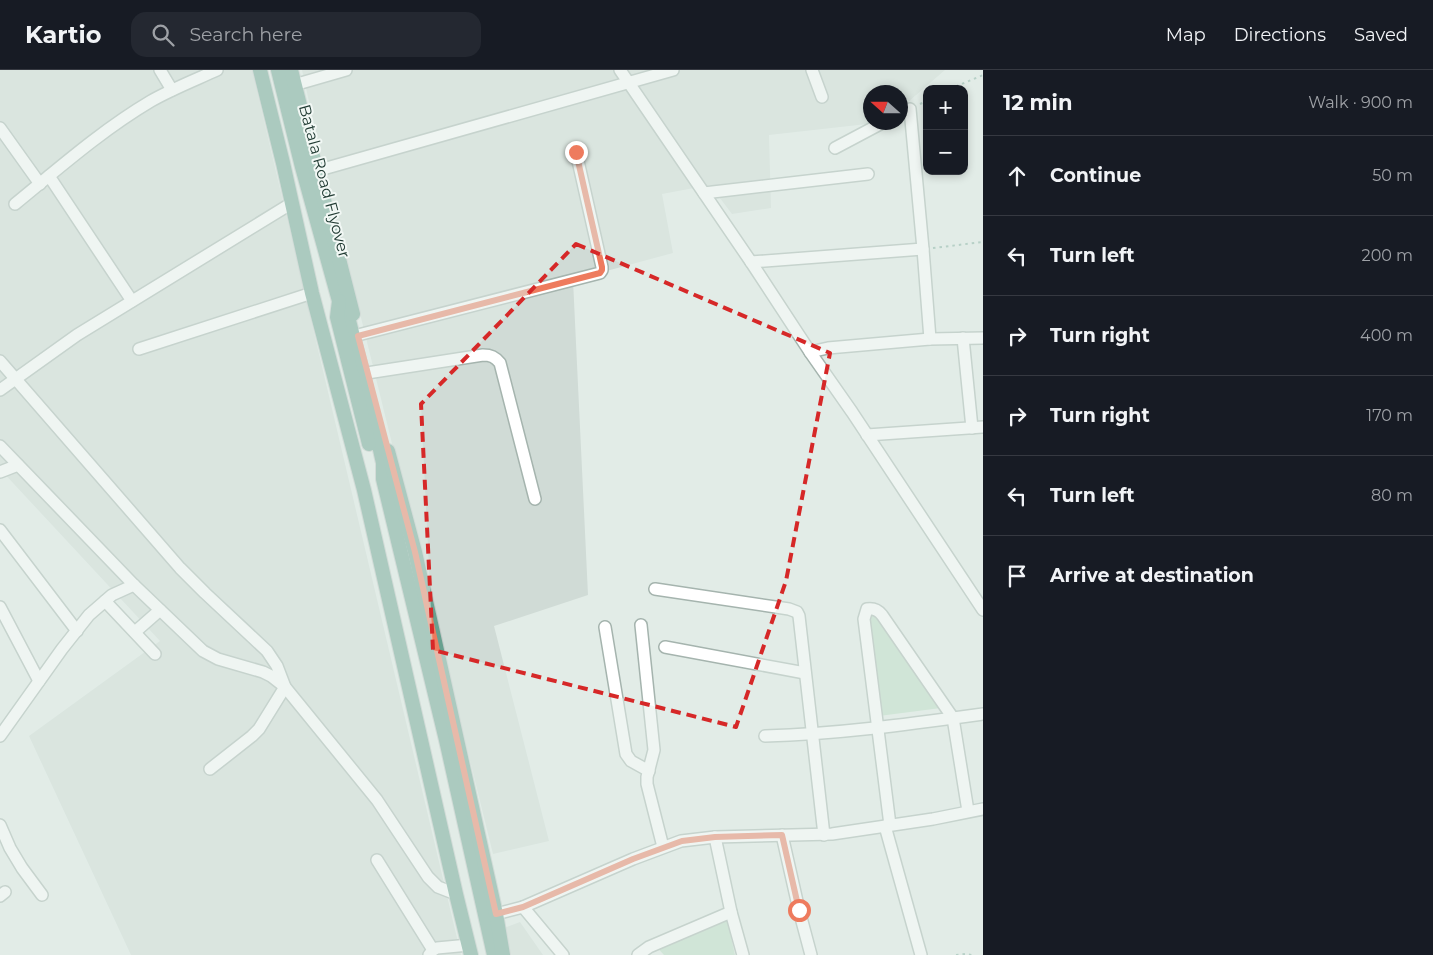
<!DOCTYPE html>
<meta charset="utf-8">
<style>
:root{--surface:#171b24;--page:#242831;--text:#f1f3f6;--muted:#9ea1a6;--line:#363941}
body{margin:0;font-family:Montserrat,sans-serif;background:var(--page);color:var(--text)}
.controls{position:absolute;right:15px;top:15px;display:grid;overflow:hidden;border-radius:10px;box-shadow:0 2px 8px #0003}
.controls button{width:45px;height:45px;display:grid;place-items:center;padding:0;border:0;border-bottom:1px solid var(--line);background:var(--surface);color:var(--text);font:25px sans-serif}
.compass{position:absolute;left:863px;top:15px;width:45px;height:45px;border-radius:50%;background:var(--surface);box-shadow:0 2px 8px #0003;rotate:291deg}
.stop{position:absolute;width:15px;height:15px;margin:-11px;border:4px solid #ee7b5e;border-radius:50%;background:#fff}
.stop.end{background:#ee7b5e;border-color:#fff;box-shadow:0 1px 5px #0008}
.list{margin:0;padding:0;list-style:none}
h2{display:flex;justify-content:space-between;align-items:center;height:65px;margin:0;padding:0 20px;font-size:21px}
h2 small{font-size:16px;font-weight:400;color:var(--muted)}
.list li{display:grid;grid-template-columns:32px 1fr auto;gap:15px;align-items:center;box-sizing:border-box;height:80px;padding:0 20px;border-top:1px solid var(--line)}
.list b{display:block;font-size:19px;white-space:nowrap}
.list em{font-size:16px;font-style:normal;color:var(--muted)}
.icon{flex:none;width:28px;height:28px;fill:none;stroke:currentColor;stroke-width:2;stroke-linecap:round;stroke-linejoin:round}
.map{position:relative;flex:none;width:983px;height:885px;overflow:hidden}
header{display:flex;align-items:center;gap:30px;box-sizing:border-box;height:70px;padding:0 25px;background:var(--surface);border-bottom:1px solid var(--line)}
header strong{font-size:24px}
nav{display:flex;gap:28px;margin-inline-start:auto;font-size:18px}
.search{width:350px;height:45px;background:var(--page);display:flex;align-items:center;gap:12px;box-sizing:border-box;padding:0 18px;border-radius:15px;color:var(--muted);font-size:19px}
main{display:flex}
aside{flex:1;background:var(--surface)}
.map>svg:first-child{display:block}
</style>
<header>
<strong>Kartio</strong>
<div class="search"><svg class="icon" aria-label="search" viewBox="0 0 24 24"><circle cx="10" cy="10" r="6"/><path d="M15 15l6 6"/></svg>Search here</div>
<nav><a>Map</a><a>Directions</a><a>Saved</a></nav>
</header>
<main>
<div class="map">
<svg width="983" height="885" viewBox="0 0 983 885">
<rect width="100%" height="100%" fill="#e2ece7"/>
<g fill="#d0dbd6">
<polygon points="0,0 252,0 461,885 131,885 29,666 160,571 0,399"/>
<polygon points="302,0 945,0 901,38 901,22 871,22 871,52 876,53 769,65 771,138 732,144 710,115 662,124 673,183 573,210 588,525 494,556 549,771 493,784 320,81"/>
<polygon points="520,852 543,885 510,885 504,858"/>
</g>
<g fill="#bbdcc3">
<polygon points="880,544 941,638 879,646 869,546"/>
<polygon points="725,840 735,885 664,885 653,873"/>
</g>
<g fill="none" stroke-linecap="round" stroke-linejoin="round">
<g stroke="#a5b4ae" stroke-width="14">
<g id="minor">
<polyline points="160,0 172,20"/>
<polyline points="620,0 751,192 810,282 852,342 983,540"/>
<polyline points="812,0 822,27"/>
<polyline points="294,15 346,0"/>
<polyline points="901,44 910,39 923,179 930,269"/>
<polyline points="0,58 40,114"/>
<polyline points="835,78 884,52"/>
<polyline points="316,101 673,0"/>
<polyline points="49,106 132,231"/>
<polyline points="704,123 868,104"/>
<path d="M15 134C59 98 102 60 151 31 172 19 195 10 217 0"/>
<polyline points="751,192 923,179"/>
<polyline points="358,265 600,203 602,200 602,197 576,82"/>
<polyline points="963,268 972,358"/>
<polyline points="139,279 312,223"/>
<polyline points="810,282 828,278 930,269 983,268"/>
<polyline points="0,291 180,498 205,523 267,581 277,596 285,617 259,659 252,666 210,699"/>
<path d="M367 303 483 285C491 285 495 287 500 293L535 429"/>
<polyline points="0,320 77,265 292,133"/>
<polyline points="867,365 983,357"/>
<polyline points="0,376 134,515 203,581 218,589 263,602 271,606 285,617 377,730 428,807 438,817 456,824"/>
<polyline points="0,402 18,395"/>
<polyline points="0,460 77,561"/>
<polyline points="655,519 789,539 797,542 799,546 824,765"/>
<polyline points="105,531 155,584"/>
<polyline points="0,537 39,611"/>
<polyline points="641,555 654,680 647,707 647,714 663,777"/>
<polyline points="605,557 626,684 631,691 649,701"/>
<polyline points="135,562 160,540"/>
<polyline points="665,577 805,603"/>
<polyline points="0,666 62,579 89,545 112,525 134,515"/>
<path d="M765 666C838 664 910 654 983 644"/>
<polyline points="0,755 10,778 22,798 42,825"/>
<path d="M890 755 864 549 867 539C873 538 878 540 882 545L953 648 968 741"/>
<polyline points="885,756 921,885"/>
<polyline points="782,765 799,840 811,885"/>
<polyline points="715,767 731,842 743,885"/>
<polyline points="377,790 433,880"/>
<polyline points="0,826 5,822"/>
<polyline points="523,837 633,789 681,771 715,767 832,764 933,749 983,739"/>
<polyline points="496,844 523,837 563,885"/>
<polyline points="429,885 433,880 437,878 469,875"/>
<polyline points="638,885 649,877 731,842"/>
</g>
</g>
<g stroke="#c1c8c6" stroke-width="16">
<g id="major">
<polyline points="260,0 283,93 312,223 364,420 456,824 471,885"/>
<polyline points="278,0 302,97 339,231 347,243 364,309 383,393 383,409 446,670 494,885"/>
<polyline points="291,0 353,244"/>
<polyline points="339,231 337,247 369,374"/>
<polyline points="388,381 415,482 496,844 503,885"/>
</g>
</g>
<g stroke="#83ae9f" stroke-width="2" stroke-dasharray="2.5 4" stroke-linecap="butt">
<polyline points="950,19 983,5"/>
<polyline points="920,34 927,31"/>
<polyline points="933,178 983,172"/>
<polyline points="956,885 965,884 972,885"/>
</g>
<use href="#minor" stroke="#fff" stroke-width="11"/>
<use href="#major" stroke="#68a08f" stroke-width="14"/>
</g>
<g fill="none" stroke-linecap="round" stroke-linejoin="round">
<polyline stroke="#ee7b5e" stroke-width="6" points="576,82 602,197 602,200 600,203 358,266 415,482 496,844 523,837 633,789 682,771 715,767 782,765 799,840"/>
</g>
<path d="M0 0H983V885H0ZM576 174 830 283 786 511 736 657 433 580 421 334Z" fill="#e2ece7" fill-opacity=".55" fill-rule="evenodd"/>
<path fill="none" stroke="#d62828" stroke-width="4" stroke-dasharray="10 6" stroke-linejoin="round" d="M576 174 830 283 786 511 736 657 433 580 421 334Z"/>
<g text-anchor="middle" stroke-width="4" stroke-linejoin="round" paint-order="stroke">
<g font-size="16" fill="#223c34" stroke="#f2f8f5">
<text transform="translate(325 111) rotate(75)" y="6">Batala Road Flyover</text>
</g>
</g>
</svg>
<div class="controls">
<button>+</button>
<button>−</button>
</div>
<svg class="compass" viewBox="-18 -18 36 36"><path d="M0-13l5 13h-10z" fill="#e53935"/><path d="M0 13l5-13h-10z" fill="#9ea1a6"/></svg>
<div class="stop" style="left:799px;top:840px"></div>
<div class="stop end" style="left:576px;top:82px"></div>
</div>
<aside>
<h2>12 min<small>Walk · 900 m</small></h2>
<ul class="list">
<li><svg class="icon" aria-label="ahead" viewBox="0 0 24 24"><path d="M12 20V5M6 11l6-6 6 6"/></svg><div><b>Continue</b></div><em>50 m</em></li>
<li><svg class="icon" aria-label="left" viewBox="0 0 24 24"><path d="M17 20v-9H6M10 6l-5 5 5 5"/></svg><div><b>Turn left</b></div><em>200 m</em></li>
<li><svg class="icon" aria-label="right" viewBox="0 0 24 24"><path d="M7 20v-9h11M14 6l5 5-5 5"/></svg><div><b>Turn right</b></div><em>400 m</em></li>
<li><svg class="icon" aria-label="right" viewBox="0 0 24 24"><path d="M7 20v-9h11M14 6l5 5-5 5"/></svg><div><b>Turn right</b></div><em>170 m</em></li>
<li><svg class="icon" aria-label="left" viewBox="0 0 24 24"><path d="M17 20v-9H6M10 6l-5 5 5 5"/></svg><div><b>Turn left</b></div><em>80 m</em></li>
<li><svg class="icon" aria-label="arrive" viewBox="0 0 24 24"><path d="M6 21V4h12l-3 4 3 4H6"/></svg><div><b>Arrive at destination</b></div></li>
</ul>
</aside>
</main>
